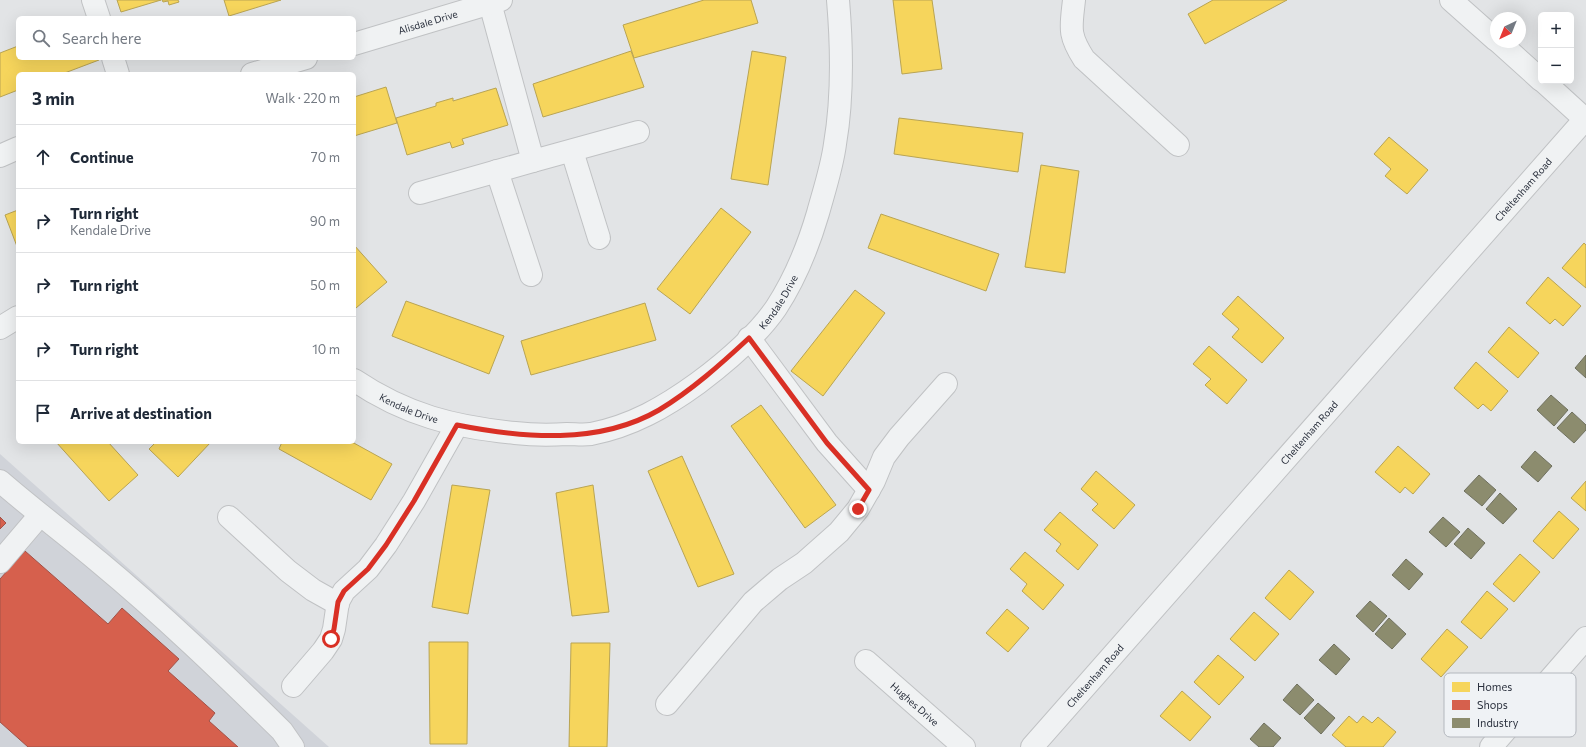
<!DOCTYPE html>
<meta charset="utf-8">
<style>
:root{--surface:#fff;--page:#f2f2f3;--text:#1f2937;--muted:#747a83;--line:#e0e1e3}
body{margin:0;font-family:Commissioner,sans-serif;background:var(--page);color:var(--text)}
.controls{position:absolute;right:12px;top:12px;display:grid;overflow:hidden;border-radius:6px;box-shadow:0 4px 16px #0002}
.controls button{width:36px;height:36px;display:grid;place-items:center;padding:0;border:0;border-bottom:1px solid var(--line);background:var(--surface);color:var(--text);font:20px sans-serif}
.compass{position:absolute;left:1490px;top:12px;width:36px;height:36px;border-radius:50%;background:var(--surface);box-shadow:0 4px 16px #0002;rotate:223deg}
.stop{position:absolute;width:12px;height:12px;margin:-9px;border:3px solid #d93025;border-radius:50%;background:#fff}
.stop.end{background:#d93025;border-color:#fff;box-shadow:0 1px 4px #0008}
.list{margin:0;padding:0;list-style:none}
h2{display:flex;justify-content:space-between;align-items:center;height:52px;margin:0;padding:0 16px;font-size:17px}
h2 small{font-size:13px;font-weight:400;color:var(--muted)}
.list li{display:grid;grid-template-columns:26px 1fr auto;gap:12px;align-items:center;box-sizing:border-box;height:64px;padding:0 16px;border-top:1px solid var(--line)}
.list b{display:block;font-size:15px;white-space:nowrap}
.list p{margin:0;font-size:13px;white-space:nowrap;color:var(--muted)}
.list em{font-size:13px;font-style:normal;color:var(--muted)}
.icon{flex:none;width:22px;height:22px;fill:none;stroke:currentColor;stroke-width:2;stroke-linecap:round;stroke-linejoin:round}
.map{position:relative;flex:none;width:1586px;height:747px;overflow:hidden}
.search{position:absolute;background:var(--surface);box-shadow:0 4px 16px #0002;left:16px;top:16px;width:340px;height:44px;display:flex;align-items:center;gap:10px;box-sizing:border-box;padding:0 14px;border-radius:6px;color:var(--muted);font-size:15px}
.panel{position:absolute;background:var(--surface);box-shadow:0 4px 16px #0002;left:16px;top:72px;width:340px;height:372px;border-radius:6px}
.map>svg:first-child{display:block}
</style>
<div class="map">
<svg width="1586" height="747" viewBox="0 0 1586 747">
<rect width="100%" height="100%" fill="#e2e4e6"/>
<polygon fill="#d0d3d9" points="0,454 329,747 0,747"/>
<g fill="#f6d55c" stroke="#b9a453">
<polygon points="117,0 161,0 121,12"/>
<polygon points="162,0 178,0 179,2 169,5 168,1 163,2"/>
<polygon points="224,0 281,0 229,16"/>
<polygon points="704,0 751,0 758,23 634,58 623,25"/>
<polygon points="893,0 932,0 942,69 902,74"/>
<polygon points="1213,0 1287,0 1205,44 1188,14"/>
<polygon points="18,46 18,58 98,58 99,60 62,74 18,74 18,90 0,97 0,53"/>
<polygon points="631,51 644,87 543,117 533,84"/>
<polygon points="752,51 786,57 768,185 731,179"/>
<polygon points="386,87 397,123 354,136 354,97"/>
<polygon points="496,88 508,125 462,139 464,144 452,148 450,142 407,155 396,118 436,106 436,103 453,98 453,101"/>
<polygon points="899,118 1023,133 1018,172 894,154"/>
<polygon points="1389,137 1428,170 1407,194 1385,176 1391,169 1374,154"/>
<polygon points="1041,165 1079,171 1065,273 1025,267"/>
<polygon points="721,208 751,232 690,314 657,289"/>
<polygon points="18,210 18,249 5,215"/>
<polygon points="881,214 999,254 986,291 868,248"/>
<polygon points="1584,243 1586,245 1586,288 1562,268"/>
<polygon points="354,245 387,282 356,308 354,305"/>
<polygon points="1548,277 1581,306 1563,326 1555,319 1550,324 1526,303"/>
<polygon points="855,290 885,313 823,396 791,371"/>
<polygon points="1238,296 1284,338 1262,363 1232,337 1239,329 1222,314"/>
<polygon points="406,301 504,336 489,374 392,336"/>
<polygon points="645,303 656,340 531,375 521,341"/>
<polygon points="1509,327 1539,353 1518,378 1488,352"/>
<polygon points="1209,346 1247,380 1227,404 1205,385 1211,379 1193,364"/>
<polygon points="1476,362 1508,391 1491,411 1483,404 1478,409 1454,388"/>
<polygon points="761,405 836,505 805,528 731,426"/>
<polygon points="56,442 108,442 138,475 109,501"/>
<polygon points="156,442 211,442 178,477 149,449"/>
<polygon points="282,442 352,442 392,464 371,500 279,449"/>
<polygon points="1398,446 1430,474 1413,494 1405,487 1400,493 1375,472"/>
<polygon points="682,456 734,574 698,587 648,471"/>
<polygon points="1096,471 1135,505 1114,529 1092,510 1098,504 1081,489"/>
<polygon points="1586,481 1586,511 1571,498"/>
<polygon points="452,485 490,490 468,614 432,607"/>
<polygon points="593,485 609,612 572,616 556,493"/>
<polygon points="1559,511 1579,529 1553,559 1533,541"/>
<polygon points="1060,512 1098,545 1078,570 1056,551 1061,544 1044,530"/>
<polygon points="1025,552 1064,585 1043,610 1022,591 1027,584 1010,569"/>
<polygon points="1520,554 1540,572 1514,602 1493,584"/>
<polygon points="1289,570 1314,592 1290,620 1265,598"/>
<polygon points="1487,591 1508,609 1481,639 1461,622"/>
<polygon points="1007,609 1029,628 1008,652 986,633"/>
<polygon points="1254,612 1279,634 1255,661 1230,639"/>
<polygon points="1447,629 1468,647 1441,677 1421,659"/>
<polygon points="429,642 468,642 467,744 430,744"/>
<polygon points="571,643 610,643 607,747 569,747"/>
<polygon points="1218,655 1244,677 1219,705 1194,682"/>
<polygon points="1182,691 1211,717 1190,741 1160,716"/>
<polygon points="1349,716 1357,723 1363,716 1372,723 1378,717 1396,732 1383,747 1346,747 1332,735"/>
</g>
<g fill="#d6604d" stroke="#a25248">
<polygon points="0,517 6,523 0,529"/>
<polygon points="25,551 108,624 122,608 179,659 168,671 215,713 209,721 238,747 28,747 0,722 0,579"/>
</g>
<g fill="#8c8c6e" stroke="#6f705f">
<polygon points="1586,355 1586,378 1575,368"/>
<polygon points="1551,395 1568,410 1554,426 1537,410"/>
<polygon points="1572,412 1586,425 1586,430 1574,443 1557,428"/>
<polygon points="1535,451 1552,466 1538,482 1521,467"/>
<polygon points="1479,475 1496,490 1482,506 1464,491"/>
<polygon points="1500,493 1517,509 1503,524 1486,509"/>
<polygon points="1443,517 1460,532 1446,547 1429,532"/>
<polygon points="1468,528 1485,543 1471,559 1454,544"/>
<polygon points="1406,559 1423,574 1409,590 1392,575"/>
<polygon points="1370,601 1387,616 1373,632 1356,616"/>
<polygon points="1389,618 1406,634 1392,649 1375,634"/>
<polygon points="1334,644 1350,659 1336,675 1319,660"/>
<polygon points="1297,684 1314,700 1300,715 1283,700"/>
<polygon points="1318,703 1335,718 1321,734 1304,718"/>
<polygon points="1264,723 1281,738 1273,747 1259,747 1250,739"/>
</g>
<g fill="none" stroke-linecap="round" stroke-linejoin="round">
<g stroke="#c0c2c4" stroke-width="24">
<g id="minor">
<polyline points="93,0 99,18"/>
<path d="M1074 0C1071 28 1068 34 1084 59L1178 145"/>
<polyline points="1451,0 1496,40"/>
<polyline points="490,3 533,161 638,132"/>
<polyline points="1499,42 1541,80"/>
<path id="s1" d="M354 44 501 0"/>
<polyline points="113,58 118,74"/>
<polyline points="252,74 306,58"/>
<polyline points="1543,81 1586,120"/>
<polyline points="572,151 599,238"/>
<polyline points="0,156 18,148"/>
<polyline points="497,171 531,275"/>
<polyline points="420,193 533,161"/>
<polyline points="0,328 18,317"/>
<polyline points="749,338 827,443 869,490"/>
<path id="s2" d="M354 380C406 415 454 427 515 433 533 435 550 435 567 434 575 434 583 435 591 434 632 426 665 407 698 383 726 362 756 337 776 308 795 279 808 247 818 213 824 191 832 167 835 144 843 97 842 47 838 0"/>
<path d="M0 481C32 509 66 534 99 562 163 615 223 673 282 731L293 747"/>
<polyline points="229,517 288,571 313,590 338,604"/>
<polyline points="0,562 40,515"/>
<path id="s3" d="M866 661 964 747"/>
<polyline points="293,686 323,651 331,639 334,629 338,602 344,591 368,569 386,545 414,501 457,425"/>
<polyline points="667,704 753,602 780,579 804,563 839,532 858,509 874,481 884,457 899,437 946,384"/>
<path id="s4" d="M1032 747 1586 118"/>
<polyline points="1491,747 1586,638"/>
</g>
</g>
<use href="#minor" stroke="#f0f2f3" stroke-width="22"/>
</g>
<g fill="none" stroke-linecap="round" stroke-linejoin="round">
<path stroke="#d93025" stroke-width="5" d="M331 639 334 629 338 602 344 591 368 569 386 545 414 501 457 425C523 438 599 445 659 410 692 390 721 364 749 338L827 443 869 490 858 509"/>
</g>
<g text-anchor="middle" stroke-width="4" stroke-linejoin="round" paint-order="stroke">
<g font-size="10" fill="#2a303d" stroke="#eff2f5">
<text dy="4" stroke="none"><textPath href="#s1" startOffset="77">Alisdale Drive</textPath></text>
<text dy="4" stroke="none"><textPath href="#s4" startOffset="743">Cheltenham Road</textPath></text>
<text dy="4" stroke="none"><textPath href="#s2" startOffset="482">Kendale Drive</textPath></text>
<text dy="4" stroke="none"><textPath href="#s2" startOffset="62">Kendale Drive</textPath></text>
<text dy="4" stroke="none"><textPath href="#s4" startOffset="419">Cheltenham Road</textPath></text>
<text dy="4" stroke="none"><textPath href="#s4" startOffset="95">Cheltenham Road</textPath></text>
<text dy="4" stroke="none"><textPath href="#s3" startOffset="65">Hughes Drive</textPath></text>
</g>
</g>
<rect x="1444" y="673" width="132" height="64" rx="6" fill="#eff2f5" stroke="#b4b8be" stroke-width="1"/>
<rect x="1452" y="682" width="18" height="10" fill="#f6d55c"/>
<rect x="1452" y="700" width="18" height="10" fill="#d6604d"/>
<rect x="1452" y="718" width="18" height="10" fill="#8c8c6e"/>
<g font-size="11" fill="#2a303d">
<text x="1477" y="691">Homes</text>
<text x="1477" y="709">Shops</text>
<text x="1477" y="727">Industry</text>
</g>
</svg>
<div class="controls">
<button>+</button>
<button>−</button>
</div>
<svg class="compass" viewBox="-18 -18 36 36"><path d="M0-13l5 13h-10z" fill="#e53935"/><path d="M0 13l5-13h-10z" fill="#747a83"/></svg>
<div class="stop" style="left:331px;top:639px"></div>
<div class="stop end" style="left:858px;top:509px"></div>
<div class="search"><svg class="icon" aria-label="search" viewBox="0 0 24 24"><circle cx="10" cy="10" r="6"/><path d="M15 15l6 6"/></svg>Search here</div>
<section class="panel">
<h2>3 min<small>Walk · 220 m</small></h2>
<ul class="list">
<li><svg class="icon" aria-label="ahead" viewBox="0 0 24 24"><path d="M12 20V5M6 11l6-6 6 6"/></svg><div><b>Continue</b></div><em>70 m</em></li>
<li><svg class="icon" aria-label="right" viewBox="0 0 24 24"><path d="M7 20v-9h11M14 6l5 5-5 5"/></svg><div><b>Turn right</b><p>Kendale Drive</p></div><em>90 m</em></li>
<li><svg class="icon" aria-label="right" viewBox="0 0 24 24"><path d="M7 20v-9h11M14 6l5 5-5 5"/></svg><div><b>Turn right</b></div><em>50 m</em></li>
<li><svg class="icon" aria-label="right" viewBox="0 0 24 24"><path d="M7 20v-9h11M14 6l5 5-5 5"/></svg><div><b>Turn right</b></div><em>10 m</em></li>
<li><svg class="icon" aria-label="arrive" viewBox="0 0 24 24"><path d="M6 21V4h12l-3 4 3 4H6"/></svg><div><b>Arrive at destination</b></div></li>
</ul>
</section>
</div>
